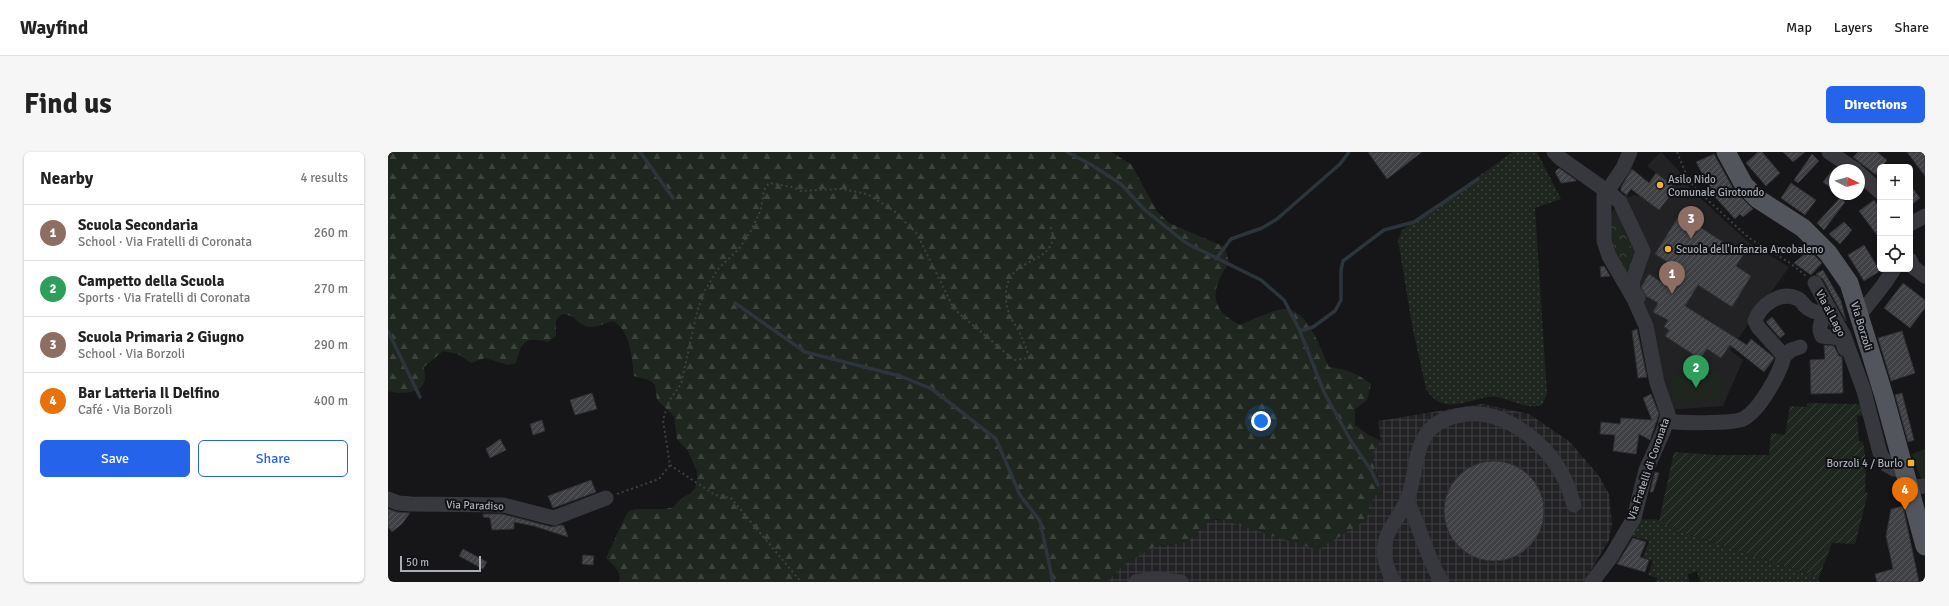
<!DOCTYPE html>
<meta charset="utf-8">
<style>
:root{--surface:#fff;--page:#f6f6f6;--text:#222;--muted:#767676;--line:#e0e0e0;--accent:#2563eb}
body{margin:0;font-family:Signika,sans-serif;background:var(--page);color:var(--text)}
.controls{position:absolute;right:12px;top:12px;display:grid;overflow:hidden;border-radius:6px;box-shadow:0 1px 3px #0004}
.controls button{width:36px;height:36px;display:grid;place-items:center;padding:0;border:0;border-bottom:1px solid var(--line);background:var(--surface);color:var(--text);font:20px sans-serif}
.compass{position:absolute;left:1441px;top:12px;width:36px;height:36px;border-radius:50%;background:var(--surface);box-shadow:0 1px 3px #0004;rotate:95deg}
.scale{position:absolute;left:12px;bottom:10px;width:81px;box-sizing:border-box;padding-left:4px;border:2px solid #a8adb8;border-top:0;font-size:11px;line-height:14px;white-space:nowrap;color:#a8adb8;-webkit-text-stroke:3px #111113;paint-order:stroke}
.you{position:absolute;left:873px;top:269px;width:14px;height:14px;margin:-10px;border:3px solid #fff;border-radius:50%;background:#1a73e8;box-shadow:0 0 0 6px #1a73e833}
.badge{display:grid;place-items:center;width:26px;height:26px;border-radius:50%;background:var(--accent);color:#fff;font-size:13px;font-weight:700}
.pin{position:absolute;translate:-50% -33px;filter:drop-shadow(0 1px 2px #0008)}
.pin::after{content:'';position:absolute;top:21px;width:14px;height:12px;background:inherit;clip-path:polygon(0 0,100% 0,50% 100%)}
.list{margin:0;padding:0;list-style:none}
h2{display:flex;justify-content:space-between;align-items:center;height:52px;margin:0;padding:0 16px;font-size:17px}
h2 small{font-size:13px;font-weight:400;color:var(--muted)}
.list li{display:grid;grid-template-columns:26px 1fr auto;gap:12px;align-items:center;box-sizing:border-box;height:56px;padding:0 16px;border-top:1px solid var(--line)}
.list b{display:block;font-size:15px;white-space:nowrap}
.list p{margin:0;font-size:13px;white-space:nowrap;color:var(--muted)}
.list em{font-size:13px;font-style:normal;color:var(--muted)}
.actions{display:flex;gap:8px;padding:12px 16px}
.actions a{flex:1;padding:9px 0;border:1px solid var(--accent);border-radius:6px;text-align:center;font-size:14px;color:var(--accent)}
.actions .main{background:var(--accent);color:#fff}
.icon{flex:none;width:22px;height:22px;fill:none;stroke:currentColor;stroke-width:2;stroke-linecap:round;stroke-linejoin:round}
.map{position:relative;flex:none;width:1537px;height:430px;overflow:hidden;border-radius:6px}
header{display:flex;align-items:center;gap:24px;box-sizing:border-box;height:56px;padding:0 20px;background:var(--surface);border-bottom:1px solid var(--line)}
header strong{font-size:19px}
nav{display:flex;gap:22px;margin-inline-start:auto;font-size:14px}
.intro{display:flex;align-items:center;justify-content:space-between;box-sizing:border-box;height:96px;padding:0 24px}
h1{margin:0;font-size:28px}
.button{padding:10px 18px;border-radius:6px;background:var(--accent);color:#fff;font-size:14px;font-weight:700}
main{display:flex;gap:24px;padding:0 24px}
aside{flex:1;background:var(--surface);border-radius:6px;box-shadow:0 1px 3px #0004}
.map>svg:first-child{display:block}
</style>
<header>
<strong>Wayfind</strong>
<nav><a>Map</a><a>Layers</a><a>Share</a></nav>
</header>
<div class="intro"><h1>Find us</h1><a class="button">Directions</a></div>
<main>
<aside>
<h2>Nearby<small>4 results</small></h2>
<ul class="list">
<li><span class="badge" style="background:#8d6e63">1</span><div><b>Scuola Secondaria</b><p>School · Via Fratelli di Coronata</p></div><em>260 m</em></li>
<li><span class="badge" style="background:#2e9e5b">2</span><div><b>Campetto della Scuola</b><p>Sports · Via Fratelli di Coronata</p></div><em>270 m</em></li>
<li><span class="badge" style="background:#8d6e63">3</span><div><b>Scuola Primaria 2 Giugno</b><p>School · Via Borzoli</p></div><em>290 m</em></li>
<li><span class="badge" style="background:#e8710a">4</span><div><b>Bar Latteria Il Delfino</b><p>Café · Via Borzoli</p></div><em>400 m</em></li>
</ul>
<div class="actions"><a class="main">Save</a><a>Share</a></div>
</aside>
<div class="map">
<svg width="1537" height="430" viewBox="0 0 1537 430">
<defs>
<pattern id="industrial-grid" width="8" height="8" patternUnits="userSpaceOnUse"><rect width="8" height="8" fill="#222225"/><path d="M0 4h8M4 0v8" fill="none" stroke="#3f3f43"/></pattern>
<pattern id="grass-dots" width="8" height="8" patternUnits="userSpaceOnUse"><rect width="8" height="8" fill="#1e261f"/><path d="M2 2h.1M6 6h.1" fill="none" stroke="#3c433d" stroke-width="1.8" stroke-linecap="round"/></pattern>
<pattern id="forest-firs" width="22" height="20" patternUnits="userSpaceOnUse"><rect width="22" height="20" fill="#1e261f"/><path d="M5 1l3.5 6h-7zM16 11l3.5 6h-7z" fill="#3c433d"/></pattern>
<pattern id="park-crowns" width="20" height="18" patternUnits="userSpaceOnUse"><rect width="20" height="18" fill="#1e261f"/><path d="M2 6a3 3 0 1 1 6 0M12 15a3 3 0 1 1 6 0" fill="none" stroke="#3c433d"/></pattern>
<pattern id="garden-furrows" width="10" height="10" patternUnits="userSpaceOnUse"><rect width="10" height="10" fill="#1e261f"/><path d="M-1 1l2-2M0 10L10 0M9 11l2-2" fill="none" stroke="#3c433d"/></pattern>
<pattern id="building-hatch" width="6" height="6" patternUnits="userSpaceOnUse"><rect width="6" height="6" fill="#404145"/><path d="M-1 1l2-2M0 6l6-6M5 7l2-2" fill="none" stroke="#595a5e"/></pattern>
</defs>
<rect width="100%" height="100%" fill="#161618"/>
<polygon fill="#222225" points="1273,0 1292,20 1299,33 1308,42 1360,90 1401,115 1342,198 1355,208 1335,254 1279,258 1223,62 1237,42 1241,45 1245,43 1251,44 1268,21 1259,14"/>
<polygon fill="url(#industrial-grid)" points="1094,252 1141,262 1182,290 1211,324 1221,342 1224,372 1221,388 1196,430 718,430 735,413 765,395 799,390 823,368 980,363 986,343 995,341 983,302 993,289 990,269"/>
<g fill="url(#grass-dots)">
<path d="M1125 0H1149L1173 47 1147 56 1159 242 1154 253C1137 258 1126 248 1109 245 1092 243 1071 257 1054 251 1047 249 1042 243 1038 237L1024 173 1010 88 1014 78Z"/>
<polygon points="1268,367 1296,381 1431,425 1430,429 1433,430 1312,430 1309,419 1300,422 1301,430 1268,430 1269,426 1260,423 1265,409 1255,405 1261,389 1240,383 1249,368"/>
</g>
<path fill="url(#forest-firs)" d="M0 0H723L743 12 769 59 781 71 837 95 841 111C822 138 821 157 852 173 866 167 881 159 896 157 920 156 933 198 941 215 958 217 969 221 983 232L979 248 967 257V273L979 282 993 289 983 302 995 341 986 343 980 363 975 370 930 398 831 367 823 368 799 390 765 395 735 413 718 430H231C234 419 225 413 218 406 226 391 231 375 240 360L247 357H278L285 355 295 345 302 342 307 336 309 328V320L300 299 289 287 286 264 269 248 267 233 261 228 246 224C244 207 243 179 225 169 218 171 210 175 203 175 191 175 187 162 174 162L168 168V184L160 190C136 184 134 189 128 211L120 213 97 206 83 211 70 202 55 199 36 215C36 219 38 227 36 231 30 243 11 242 0 239Z"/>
<polygon fill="url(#park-crowns)" points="1223,62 1242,90 1247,103 1238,129 1221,104"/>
<polygon fill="url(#garden-furrows)" points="1419,251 1471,252 1476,263 1469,264 1471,289 1475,290 1478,309 1477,340 1480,341 1467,392 1444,391 1431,425 1296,381 1271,369 1286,300 1327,303 1381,303 1383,281 1397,283 1402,254 1419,255"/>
<g fill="#1e261f">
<polygon points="1332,221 1333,248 1284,250 1283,223"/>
<polygon points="1537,297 1537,329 1533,327 1524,302"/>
</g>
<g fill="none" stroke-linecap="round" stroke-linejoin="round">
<g stroke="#2c353c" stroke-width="3.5">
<polyline points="252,0 285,46"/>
<polyline points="679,0 702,12 733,32 757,58 798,91 873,128 896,148 911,177 936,240 963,289 983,318 990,333"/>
<polyline points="828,107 843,87 874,76 889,67 952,12 961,0"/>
<polyline points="347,151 417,200 512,224 544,237 608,287 632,343 652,369 665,430"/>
<polyline points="0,179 32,245"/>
<polyline points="912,179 925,175 947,159 953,148 953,118 955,109 996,78 1026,70 1090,27"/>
</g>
</g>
<g fill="url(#building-hatch)" stroke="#303034">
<polygon points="980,0 1034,0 999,27"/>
<polygon points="1370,0 1374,0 1392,21 1378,34 1358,11"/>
<polygon points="1395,0 1417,0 1405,10"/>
<polygon points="1470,0 1489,0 1499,8 1494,15 1492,15 1488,23 1465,5"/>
<polygon points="1519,0 1537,0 1537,24"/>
<polygon points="1326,2 1346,38 1365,57 1355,65 1352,62 1347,67 1327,45 1308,10"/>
<polygon points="1424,2 1431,9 1410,31 1406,28"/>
<polygon points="1447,15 1447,39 1435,30"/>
<polygon points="1171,16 1188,28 1188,29 1173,31 1167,20"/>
<polygon points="1244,17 1261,31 1268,21 1288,36 1271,58 1243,37 1239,43 1233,39 1233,35"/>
<polygon points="1403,31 1428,48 1417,63 1393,46"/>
<polygon points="1522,33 1532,46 1522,54"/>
<polygon points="1452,46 1457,50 1436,78 1429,71"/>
<polygon points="1486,48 1492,56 1492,87 1471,59"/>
<polygon points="1292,62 1355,103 1348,114 1363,124 1344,155 1310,133 1297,154 1359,193 1363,187 1383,203 1386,206 1385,208 1376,220 1342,193 1333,206 1319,197 1312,207 1277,184 1281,178 1276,175 1280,168 1265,160 1270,151 1258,144 1253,135 1261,122 1279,134 1290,117 1267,102"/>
<polygon points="1456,70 1464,78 1452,92 1441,82"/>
<polygon points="1476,93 1492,119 1476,129 1460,103"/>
<polygon points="1421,98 1434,111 1423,123 1406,111"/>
<polygon points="1216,114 1222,124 1213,125 1212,115"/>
<polygon points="1435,118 1453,149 1458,169 1435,127 1428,122"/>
<polygon points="1515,131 1537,148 1537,156 1522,176 1496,156"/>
<polygon points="1384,165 1397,182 1392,186 1378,170"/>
<polygon points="1249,177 1259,225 1250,226 1244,179"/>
<polygon points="1514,179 1527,221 1503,229 1490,186"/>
<polygon points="1436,193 1446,194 1451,204 1454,205 1455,241 1423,242 1422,208 1437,207"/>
<polygon points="204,241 209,257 187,263 182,248"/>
<polygon points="1514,241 1526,288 1520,290 1507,243"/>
<polygon points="1263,242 1271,262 1262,288 1251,282 1248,302 1225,299 1227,283 1212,282 1213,270 1232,272 1233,266 1264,268 1255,246"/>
<polygon points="154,268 157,279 145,283 142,272"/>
<polygon points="112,287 118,298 102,306 98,297"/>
<circle cx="1106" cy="359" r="50"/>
<polygon points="1267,320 1271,321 1265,340 1262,340"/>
<polygon points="203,328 208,340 165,356 160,344"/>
<polygon points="1515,354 1531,430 1489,430 1487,422 1505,417 1498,384 1503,357"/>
<polygon points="0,357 9,360 22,361 14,372 4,380 0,375"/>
<polygon points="95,362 114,362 164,375 173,373 176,374 180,385 146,374 126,370 126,377 104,378 102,366 95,365"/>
<polygon points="1245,386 1258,390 1252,405 1261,408 1257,420 1229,412"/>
<polygon points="75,397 99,410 95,417 71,404"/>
<polygon points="195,403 206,404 205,413 194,412"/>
</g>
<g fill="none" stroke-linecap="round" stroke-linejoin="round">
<g stroke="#3d3f44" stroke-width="2" stroke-dasharray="2 3" stroke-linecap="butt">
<polyline points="1289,0 1300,27 1310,39 1361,86 1402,111 1418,124"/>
<polyline points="282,313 327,343 343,346 413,430"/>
<path d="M229 342 271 327 282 313 275 268 281 249 293 232 309 160 317 138 331 116 351 97 364 77 373 57 376 38 381 31 404 35 413 39 454 37 479 42 506 59 529 82 566 157 626 208 641 206C639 199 637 192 634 186 630 176 621 165 619 155 610 103 660 117 665 86 665 82 663 77 663 74"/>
</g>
<g stroke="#37383d" stroke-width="15">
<polyline points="1166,0 1172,6 1223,42 1232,50 1255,99 1245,128 1244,137 1250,146"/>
<polyline points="1441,0 1468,18"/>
<polyline points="1471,21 1492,40"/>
<polyline points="1522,72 1537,64"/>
<polyline points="1522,108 1525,115 1537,124"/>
<polyline points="1427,131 1456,184 1476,239 1492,301 1499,313 1506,317 1516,318"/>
<path d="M1436 162C1433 170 1430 177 1434 184L1453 186 1457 197"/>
<polyline points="1471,164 1496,132 1506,117"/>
<polyline points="1396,204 1403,198 1412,195"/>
<path d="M1278 269C1290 271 1345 272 1355 267 1371 259 1392 222 1396 204L1370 175 1367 169C1372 154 1391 139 1408 146 1412 147 1415 151 1417 154 1424 161 1434 162 1443 161"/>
<polyline points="1521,336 1537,334"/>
<polyline points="0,347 10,351 23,352 115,353 166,366 218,346"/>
<path d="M1019 349C1033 376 1038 405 1054 430"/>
<polyline points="748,430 766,427 793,430"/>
<path d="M1006 430C1002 424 1000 417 998 411 991 382 1008 373 1018 350 1028 329 1025 301 1039 281 1047 270 1061 265 1073 263 1115 255 1160 291 1177 328 1181 336 1183 345 1186 353"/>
<polyline points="1204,430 1223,405 1246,366 1258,318 1275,280 1280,262 1269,231 1258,174 1246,147 1221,104 1216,89 1216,44 1235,16 1242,0"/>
</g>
<polyline stroke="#53555c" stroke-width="19" points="1338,0 1356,33 1370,47 1415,76 1440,101 1461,131 1496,244 1537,394"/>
</g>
<g fill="#f2b134" stroke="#111113" stroke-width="1.5">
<circle cx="1272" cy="33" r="4"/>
<circle cx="1280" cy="97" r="4"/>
<rect x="1519" y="307" width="8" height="8" rx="2"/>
</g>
<g text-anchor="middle" stroke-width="4" stroke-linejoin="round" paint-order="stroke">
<g font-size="11" fill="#a8adb8" stroke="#111113" text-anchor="start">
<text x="1280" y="31">Asilo Nido<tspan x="1280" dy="13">Comunale Girotondo</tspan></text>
<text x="1288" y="101">Scuola dell'Infanzia Arcobaleno</text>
<text x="1515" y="315" text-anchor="end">Borzoli 4 / Burlo</text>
</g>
<g font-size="11" fill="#a8adb8" stroke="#111113">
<text transform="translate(1443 161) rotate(62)" y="4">Via al Lago</text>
<text transform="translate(1474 174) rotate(73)" y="4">Via Borzoli</text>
<text transform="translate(1260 317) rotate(-71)" y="4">Via Fratelli di Coronata</text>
<text transform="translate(87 353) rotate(2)" y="4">Via Paradiso</text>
</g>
</g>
</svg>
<div class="controls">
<button>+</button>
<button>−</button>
<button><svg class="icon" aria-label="locate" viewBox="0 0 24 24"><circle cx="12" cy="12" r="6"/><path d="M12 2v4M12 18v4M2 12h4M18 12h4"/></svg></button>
</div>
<svg class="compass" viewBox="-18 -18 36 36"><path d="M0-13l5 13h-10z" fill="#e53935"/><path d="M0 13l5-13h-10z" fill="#767676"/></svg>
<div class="scale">50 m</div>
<div class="you"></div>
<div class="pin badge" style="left:1284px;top:142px;background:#8d6e63">1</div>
<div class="pin badge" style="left:1308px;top:236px;background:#2e9e5b">2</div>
<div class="pin badge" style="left:1303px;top:87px;background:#8d6e63">3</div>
<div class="pin badge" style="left:1517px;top:358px;background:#e8710a">4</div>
</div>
</main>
